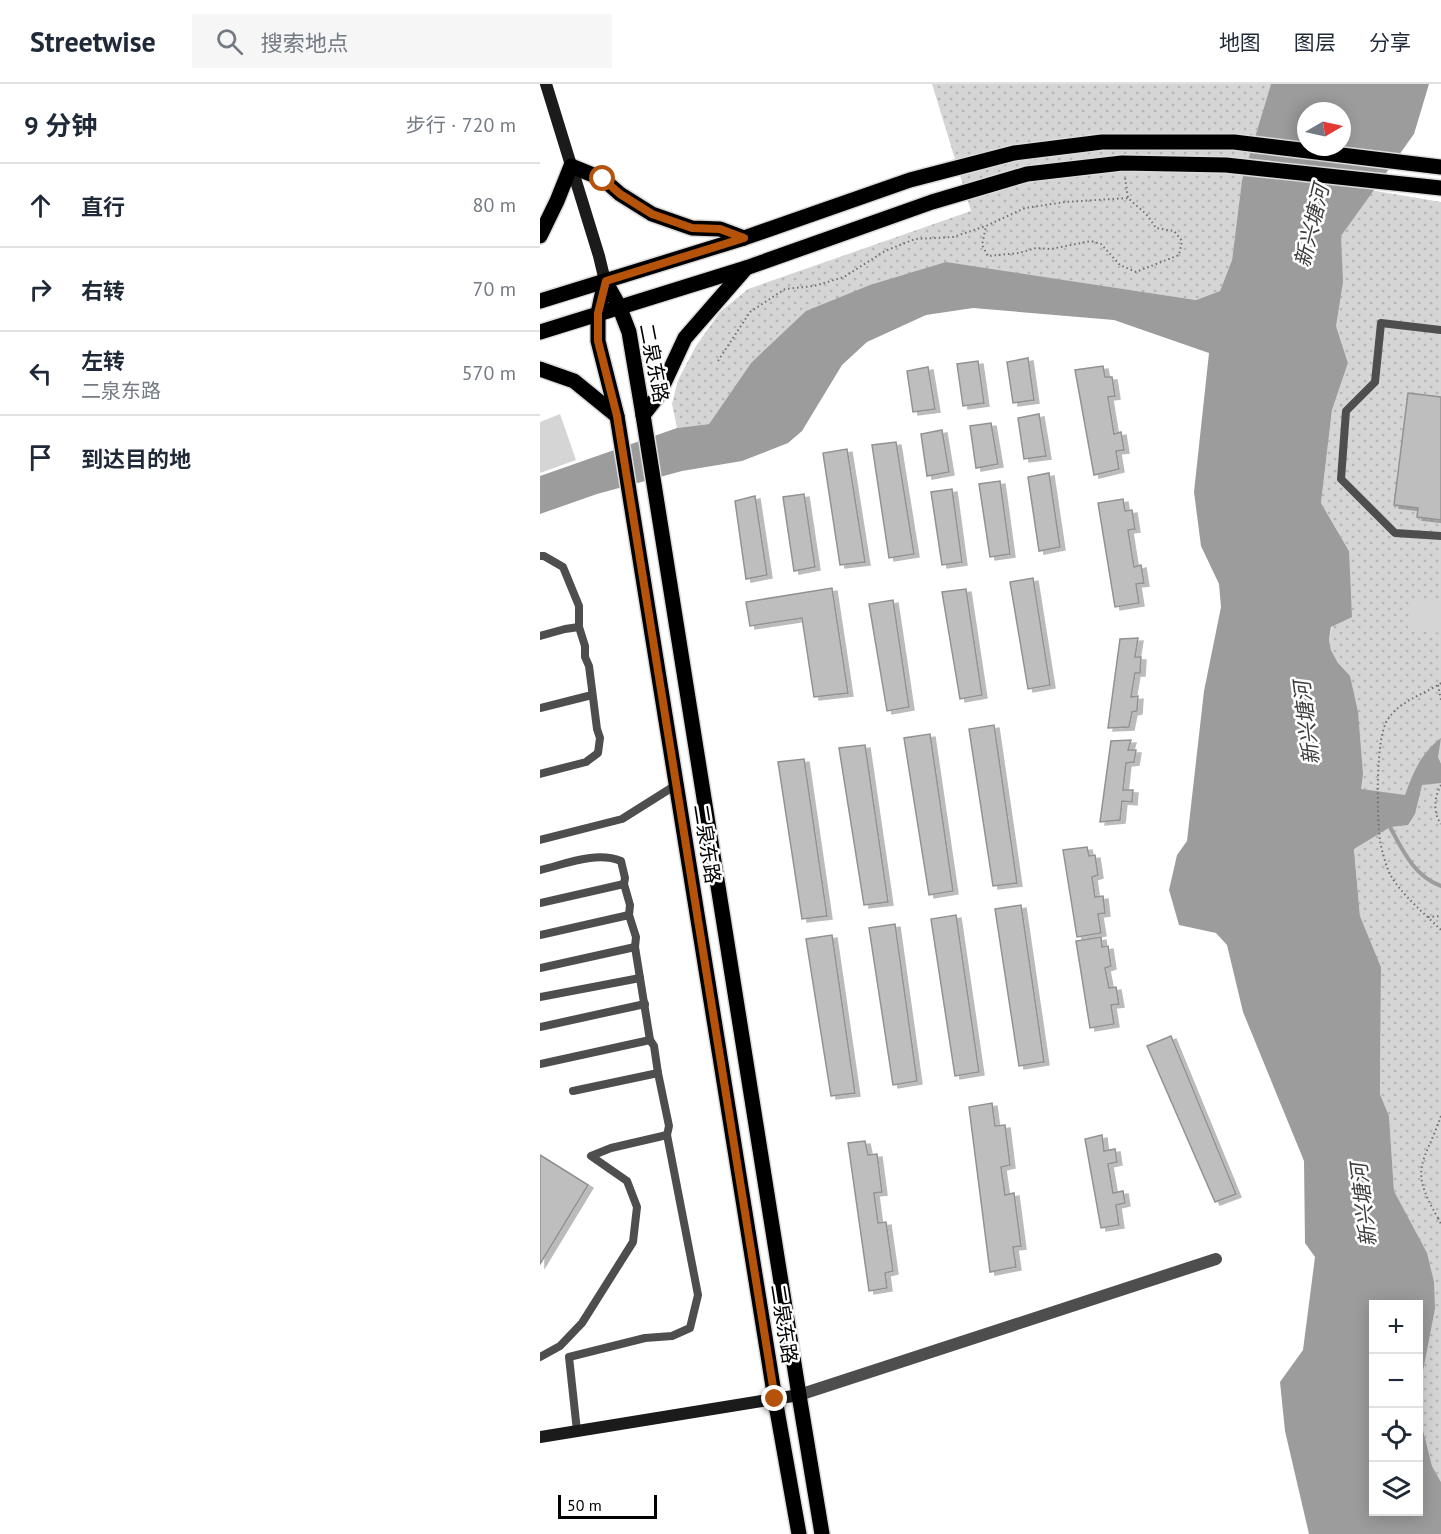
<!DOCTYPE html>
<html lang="zh">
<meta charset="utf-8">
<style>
:root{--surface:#fff;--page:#f6f6f7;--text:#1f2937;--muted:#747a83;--line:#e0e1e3}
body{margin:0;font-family:"PT Sans","Noto Sans SC",sans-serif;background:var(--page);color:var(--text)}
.controls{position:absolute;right:18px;bottom:18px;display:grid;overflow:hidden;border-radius:0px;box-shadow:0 3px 15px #0003}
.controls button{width:54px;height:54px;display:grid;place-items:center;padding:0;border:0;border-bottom:2px solid var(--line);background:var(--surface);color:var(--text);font:30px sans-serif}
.compass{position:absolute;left:757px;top:18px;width:54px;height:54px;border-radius:50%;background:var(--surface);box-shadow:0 3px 15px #0003;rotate:81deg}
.scale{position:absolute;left:18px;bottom:15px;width:99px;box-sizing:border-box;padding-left:6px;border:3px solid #000;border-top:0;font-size:16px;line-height:21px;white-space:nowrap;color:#000;-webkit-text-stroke:4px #fff;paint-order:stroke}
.stop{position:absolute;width:18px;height:18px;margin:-14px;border:4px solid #b45309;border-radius:50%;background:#fff}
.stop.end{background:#b45309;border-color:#fff;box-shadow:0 2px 6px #0008}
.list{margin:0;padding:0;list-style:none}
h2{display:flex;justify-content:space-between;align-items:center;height:78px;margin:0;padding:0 24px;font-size:26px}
h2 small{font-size:20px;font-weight:400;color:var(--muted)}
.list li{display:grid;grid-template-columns:39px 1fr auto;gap:18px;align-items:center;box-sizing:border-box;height:84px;padding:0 24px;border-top:2px solid var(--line)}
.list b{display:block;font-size:22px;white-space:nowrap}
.list p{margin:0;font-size:20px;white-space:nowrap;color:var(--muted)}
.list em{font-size:20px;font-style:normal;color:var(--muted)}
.icon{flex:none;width:33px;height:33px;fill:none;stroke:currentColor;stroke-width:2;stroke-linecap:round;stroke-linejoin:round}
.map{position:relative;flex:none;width:901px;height:1450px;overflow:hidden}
header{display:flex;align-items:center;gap:36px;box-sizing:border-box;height:84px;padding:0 30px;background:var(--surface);border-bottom:2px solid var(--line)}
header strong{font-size:28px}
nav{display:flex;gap:33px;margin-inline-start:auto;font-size:21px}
.search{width:420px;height:54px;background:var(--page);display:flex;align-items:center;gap:15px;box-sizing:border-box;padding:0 21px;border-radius:0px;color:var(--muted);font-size:22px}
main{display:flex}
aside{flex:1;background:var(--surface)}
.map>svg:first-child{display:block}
</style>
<header>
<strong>Streetwise</strong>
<div class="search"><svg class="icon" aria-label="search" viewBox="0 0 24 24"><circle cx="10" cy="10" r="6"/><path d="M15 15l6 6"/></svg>搜索地点</div>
<nav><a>地图</a><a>图层</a><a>分享</a></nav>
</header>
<main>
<aside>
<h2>9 分钟<small>步行 · 720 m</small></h2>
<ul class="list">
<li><svg class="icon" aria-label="ahead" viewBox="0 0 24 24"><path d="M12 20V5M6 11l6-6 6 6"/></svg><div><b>直行</b></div><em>80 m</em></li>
<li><svg class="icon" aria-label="right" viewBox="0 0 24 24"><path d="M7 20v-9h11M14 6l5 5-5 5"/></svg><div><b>右转</b></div><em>70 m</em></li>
<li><svg class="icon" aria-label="left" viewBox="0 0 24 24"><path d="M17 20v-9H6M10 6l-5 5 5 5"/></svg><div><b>左转</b><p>二泉东路</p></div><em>570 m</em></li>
<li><svg class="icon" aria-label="arrive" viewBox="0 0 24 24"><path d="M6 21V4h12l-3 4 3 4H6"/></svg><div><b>到达目的地</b></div></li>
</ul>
</aside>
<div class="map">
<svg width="901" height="1450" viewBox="0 0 901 1450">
<defs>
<pattern id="park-dots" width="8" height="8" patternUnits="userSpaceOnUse" patternTransform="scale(1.5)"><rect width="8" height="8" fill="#d5d5d5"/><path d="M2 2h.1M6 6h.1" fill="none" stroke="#b5b5b5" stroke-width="1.8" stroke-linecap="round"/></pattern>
<filter id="shadow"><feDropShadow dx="5" dy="3" stdDeviation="0" flood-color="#0004"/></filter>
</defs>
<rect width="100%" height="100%" fill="#fff"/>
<g fill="url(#park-dots)">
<polygon points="392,0 731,0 702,96 692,176 680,207 656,216 502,193 211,279 169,340 137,344 132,320 138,296 156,262 180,228 208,205 431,127"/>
<polygon points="830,106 901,118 901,1398 892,1382 882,1342 881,1298 895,1225 867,1133 854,1107 849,1032 840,1010 841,883 820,832 798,579 791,566 789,556 809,467 781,419 792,326 808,279 796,242 801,152"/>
</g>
<g fill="#d5d5d5">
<polygon points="20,330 36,376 0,389 0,338"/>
<polygon points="872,515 901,518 901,549 868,545"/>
</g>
<path fill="#9c9c9c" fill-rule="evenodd" d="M731 0H889L874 50 801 152 803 198 796 242 808 279 792 326 781 419 809 467 812 533 791 543 789 556 791 566 798 579 810 592 818 628 823 690 821 705 865 711C873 688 882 668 901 654L898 673 901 680V699L882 701 875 730 868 741 850 743 814 765 820 832 841 883 840 1010 849 1032 854 1107 887 1169 894 1198 895 1225 881 1298 882 1342 892 1382 901 1398V1450H769L745 1347 740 1298 763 1266 775 1173 765 1159 764 1077 703 928 687 861 676 849 639 841 629 806 637 771 647 757 664 607 681 523 679 500 661 462 654 408 669 269 574 236 433 224 386 231 327 258 302 281 262 347 248 359 202 377 142 387 57 410 0 430V392L137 344 169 340 211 279 266 227 330 201 406 178 656 216 680 207 692 176 702 96ZM766 27H802V63H766ZM834 1220H878V1428H834Z"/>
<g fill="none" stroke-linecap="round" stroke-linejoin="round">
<path stroke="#9c9c9c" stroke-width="4" d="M850 743C863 767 874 792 901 802"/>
</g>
<g fill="#bebebe" stroke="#929292" stroke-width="1.5" filter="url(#shadow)">
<polygon points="488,274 494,316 473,319 467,278"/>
<polygon points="438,277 444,319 423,322 417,280"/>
<polygon points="563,282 565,293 572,293 575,312 568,313 574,350 581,348 584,366 576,367 579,385 554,391 535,286"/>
<polygon points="388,283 395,325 373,328 367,287"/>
<polygon points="868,309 901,313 901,436 877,433 878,424 854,421"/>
<polygon points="499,330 506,372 484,375 478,334"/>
<polygon points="451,339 458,380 436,384 430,342"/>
<polygon points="402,346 409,388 387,392 381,350"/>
<polygon points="356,358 374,470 349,474 332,361"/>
<polygon points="307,365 325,478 300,481 283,369"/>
<polygon points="509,389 520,463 499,467 488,393"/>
<polygon points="460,397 470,470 450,473 439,400"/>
<polygon points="412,405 422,478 402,481 391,408"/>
<polygon points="264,410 275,483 254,487 243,413"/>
<polygon points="215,412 227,491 206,495 195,417"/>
<polygon points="583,415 585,427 592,426 595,445 588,446 594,483 601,481 604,499 596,500 599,519 575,523 558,419"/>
<polygon points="493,494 510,601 488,605 470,498"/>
<polygon points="292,504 308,609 274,613 262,534 210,542 206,518"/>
<polygon points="426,505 442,611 420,615 402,508"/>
<polygon points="353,516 369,623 347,627 329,520"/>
<polygon points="598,554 595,573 601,573 600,589 595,589 591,613 598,612 597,627 592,628 589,643 568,644 580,555"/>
<polygon points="454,641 477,799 453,802 429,645"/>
<polygon points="390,650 413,807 389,811 364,654"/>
<polygon points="591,656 588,666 596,666 594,678 586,679 583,706 593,706 592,718 582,717 580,736 560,738 571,657"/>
<polygon points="325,661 348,818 324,821 299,664"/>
<polygon points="264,675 287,832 262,835 238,678"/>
<polygon points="547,763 549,772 555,771 558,791 552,793 555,813 563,812 565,829 558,830 561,849 537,853 523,766"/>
<polygon points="481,821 504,978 479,982 455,825"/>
<polygon points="416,831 439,988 415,992 391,835"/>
<polygon points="355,840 377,997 353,1001 329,844"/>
<polygon points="292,851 315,1009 291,1012 266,855"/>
<polygon points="561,853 562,863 568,862 571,882 565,884 569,904 576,903 579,920 571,921 574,940 550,944 536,857"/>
<polygon points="631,952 696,1110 675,1118 607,962"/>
<polygon points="452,1019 455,1042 465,1041 470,1081 461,1083 465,1111 474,1109 481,1162 473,1163 476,1183 450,1188 429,1023"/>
<polygon points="562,1051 564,1067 575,1065 577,1078 568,1080 573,1109 583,1107 585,1119 576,1121 579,1141 561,1144 545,1055"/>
<polygon points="325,1057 328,1071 337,1070 342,1108 334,1109 338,1139 346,1138 353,1187 345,1189 347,1204 329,1207 308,1059"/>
<polygon points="0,1071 48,1101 0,1180"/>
</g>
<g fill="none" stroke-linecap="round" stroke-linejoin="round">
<g stroke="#dbdbdb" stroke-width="18">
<g id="primary">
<polyline points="0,152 17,117 31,82 63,95 80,110 112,130 152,144 180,145 204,154"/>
<polyline points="65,197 79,222 89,248 103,331 259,1311 282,1450"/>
<polyline points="65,197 58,229 58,257 77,332 235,1315 259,1450"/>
<polyline points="0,217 204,154 370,96 474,69 562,58 694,58 901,83"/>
<polyline points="0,248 206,184 392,118 487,90 582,79 686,81 901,104"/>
<polyline points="0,285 34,297 77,332"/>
<polyline points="103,331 118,312 145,254 206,184"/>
</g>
</g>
<g stroke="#707070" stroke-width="2" stroke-dasharray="1.5 3" stroke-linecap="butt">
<polyline points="585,94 588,114 607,131 616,144 634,147 642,157 639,171 596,188 580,181 561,160 551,157 511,165 496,164 479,169 448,172 442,161 446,142 485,124 525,118 588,114"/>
<polyline points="178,277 210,228 245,205 274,202 304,193 345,167 375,155 413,153 446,142"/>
<path d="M901 599C883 611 861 616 848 635 835 652 837 734 840 757 842 767 846 783 851 792 862 811 885 830 901 846"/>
<polyline points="898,601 901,616"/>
<path d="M901 701C894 713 893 729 901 740"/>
<polyline points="888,833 901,832"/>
<path d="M901 1032C884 1081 868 1083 898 1134L901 1135"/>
<polyline points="898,1134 901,1140"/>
</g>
<g stroke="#4e4e4e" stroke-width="8">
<polyline points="901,246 841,239 835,298 806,327 801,395 855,449 901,452"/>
<polyline points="0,472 4,472 23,483 39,522 39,543 45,562 45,573 49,582 57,645 60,654 58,669 46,678 0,690"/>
<polyline points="0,552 25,545 39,543"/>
<polyline points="0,624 52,611"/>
<polyline points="0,756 82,735 136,701"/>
<path d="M0 786C26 780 56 767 81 777L85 794 84 800 90 821 89 831 96 853 95 863 110 956 114 962 118 989 129 1042 127 1051 158 1211 150 1244 132 1252 105 1254 29 1273 37 1347"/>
<polyline points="0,819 84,800"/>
<polyline points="0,851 89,831"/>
<polyline points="0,884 95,863"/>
<polyline points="0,913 100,894"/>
<polyline points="0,943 105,920"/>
<polyline points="0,980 110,956"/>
<polyline points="33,1007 118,989"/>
<polyline points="0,1273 20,1262 42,1239 93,1158 97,1123 87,1097 51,1072 71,1064 127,1051"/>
</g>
<polyline stroke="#4e4e4e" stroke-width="12" points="259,1311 676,1175"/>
<g stroke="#1b1b1b" stroke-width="12">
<polyline points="6,0 59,172 65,197"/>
<polyline points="0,1353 259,1311"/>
</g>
<use href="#primary" stroke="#000" stroke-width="15"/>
</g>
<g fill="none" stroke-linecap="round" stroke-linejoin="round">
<polyline stroke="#b45309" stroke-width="8" points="63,95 80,110 112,130 152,144 180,145 204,154 66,197 58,229 58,257 77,332 235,1315"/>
</g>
<g text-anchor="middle" stroke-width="5" stroke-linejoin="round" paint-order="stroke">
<g font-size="20" fill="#000" stroke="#fff">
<text transform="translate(114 279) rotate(79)" y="7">二泉东路</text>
<text transform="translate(167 760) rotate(81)" y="7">二泉东路</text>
<text transform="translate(244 1240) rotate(81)" y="7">二泉东路</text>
</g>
<g font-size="21" font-style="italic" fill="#3d3d3d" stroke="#fff">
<text transform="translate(772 142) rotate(-76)" y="7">新兴塘河</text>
<text transform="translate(767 639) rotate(-97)" y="7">新兴塘河</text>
<text transform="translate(824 1121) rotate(-97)" y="7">新兴塘河</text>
</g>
</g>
</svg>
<div class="controls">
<button>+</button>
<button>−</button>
<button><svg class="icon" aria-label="locate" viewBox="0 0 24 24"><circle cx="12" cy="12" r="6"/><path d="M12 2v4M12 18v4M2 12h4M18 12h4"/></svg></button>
<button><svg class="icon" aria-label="layers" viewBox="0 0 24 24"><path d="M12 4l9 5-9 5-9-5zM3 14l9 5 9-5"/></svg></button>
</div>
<svg class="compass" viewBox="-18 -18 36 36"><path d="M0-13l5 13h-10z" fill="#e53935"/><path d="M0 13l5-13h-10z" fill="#747a83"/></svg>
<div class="scale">50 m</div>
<div class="stop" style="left:63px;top:95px"></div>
<div class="stop end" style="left:235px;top:1315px"></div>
</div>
</main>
